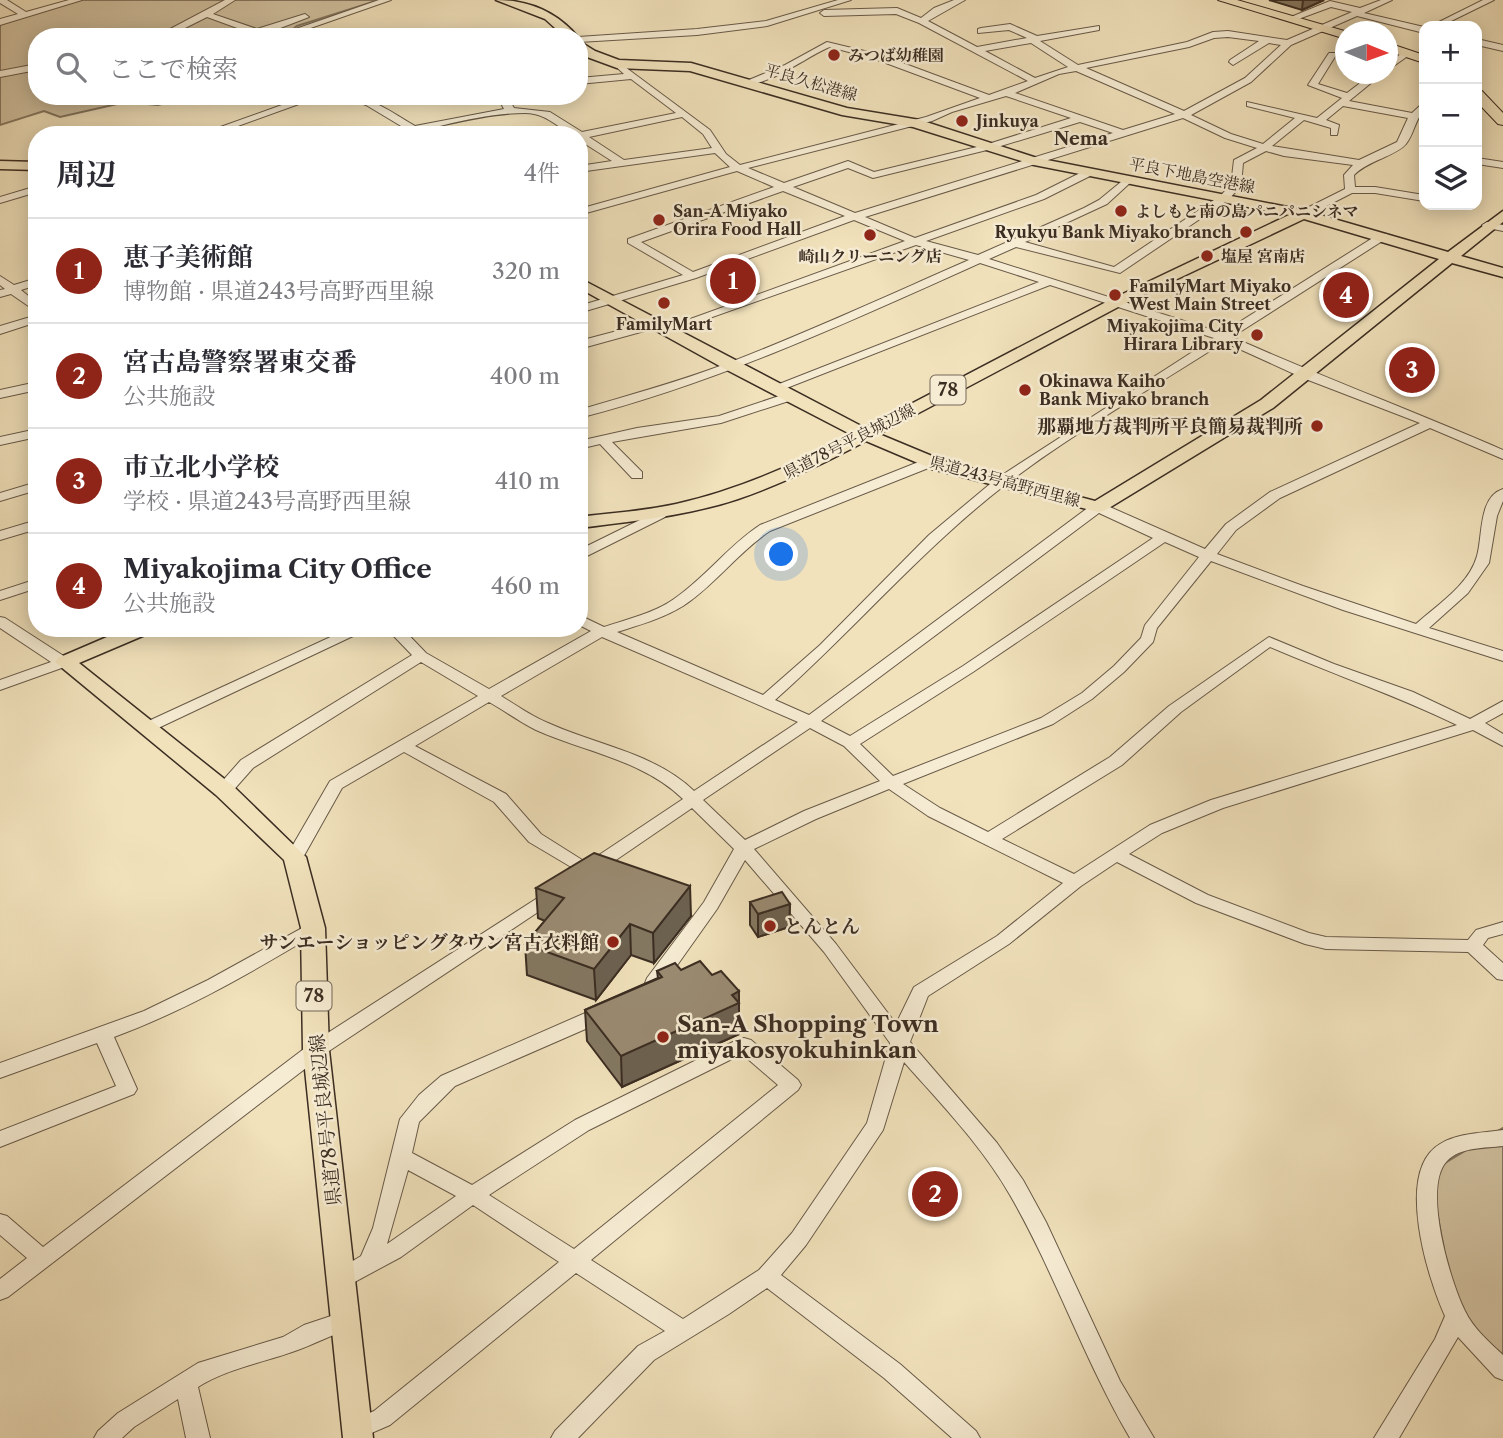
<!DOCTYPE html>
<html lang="ja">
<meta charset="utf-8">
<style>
:root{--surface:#fff;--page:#f2f2f3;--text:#2b2b33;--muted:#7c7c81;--line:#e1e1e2;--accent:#8f2418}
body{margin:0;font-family:"Libre Caslon Text","Noto Serif JP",serif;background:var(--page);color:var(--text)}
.controls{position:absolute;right:21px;top:21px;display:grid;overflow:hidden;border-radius:14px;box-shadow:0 4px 18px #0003}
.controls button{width:63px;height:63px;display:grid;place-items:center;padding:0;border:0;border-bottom:2px solid var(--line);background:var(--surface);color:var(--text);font:35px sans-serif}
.compass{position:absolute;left:1335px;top:21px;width:63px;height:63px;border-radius:50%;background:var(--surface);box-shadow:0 4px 18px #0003;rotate:91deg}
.you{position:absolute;left:782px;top:555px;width:24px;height:24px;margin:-18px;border:5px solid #fff;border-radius:50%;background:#1a73e8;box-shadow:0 0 0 10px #1a73e833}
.badge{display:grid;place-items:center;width:46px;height:46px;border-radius:50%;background:var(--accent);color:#fff;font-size:23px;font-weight:700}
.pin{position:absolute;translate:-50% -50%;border:4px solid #fff;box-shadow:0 2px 7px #0006}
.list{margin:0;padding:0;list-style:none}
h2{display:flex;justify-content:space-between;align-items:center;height:91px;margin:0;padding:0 28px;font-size:30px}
h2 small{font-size:23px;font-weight:400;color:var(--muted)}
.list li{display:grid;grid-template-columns:46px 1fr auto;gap:21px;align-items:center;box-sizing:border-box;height:105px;padding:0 28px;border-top:2px solid var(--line)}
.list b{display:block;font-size:26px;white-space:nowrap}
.list p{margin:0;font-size:23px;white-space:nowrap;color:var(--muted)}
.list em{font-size:23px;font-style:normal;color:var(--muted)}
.icon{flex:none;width:38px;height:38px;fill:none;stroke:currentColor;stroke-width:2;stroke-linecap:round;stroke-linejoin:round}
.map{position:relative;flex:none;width:1503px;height:1438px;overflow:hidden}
.search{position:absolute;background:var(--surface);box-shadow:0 4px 18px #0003;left:28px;top:28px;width:560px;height:77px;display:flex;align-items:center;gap:18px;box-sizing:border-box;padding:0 24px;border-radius:28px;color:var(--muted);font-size:26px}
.panel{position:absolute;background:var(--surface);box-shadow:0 4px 18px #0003;left:28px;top:126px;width:560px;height:511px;border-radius:28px}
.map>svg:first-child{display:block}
</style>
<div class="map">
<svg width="1503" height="1438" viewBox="0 0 1503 1438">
<rect width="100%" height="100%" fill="#f1e2bc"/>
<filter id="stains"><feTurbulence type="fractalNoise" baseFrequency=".00286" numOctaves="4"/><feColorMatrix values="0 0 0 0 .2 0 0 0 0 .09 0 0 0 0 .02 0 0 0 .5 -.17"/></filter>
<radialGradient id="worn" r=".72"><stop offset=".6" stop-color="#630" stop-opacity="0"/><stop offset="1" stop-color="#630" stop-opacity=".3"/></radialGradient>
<g fill="#d2c3a2" stroke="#867862" stroke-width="2">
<polygon points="79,0 379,0 297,26 283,37 37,37 37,96 193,96 158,105 126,102 60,117 44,111 0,125 0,21"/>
<polygon points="1503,1128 1503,1355 1456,1317 1430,1172"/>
</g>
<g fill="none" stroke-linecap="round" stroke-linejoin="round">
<g stroke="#685a48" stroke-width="2">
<g id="minor">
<polygon points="0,0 7,0 26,12 69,0 82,0 0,25 0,19 18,14 0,3"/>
<polygon points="225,0 235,0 213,14 257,29 305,14 309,17 257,37 248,37 251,33 207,17 167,37 155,37"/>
<polygon points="379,0 391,0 302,31 315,37 302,37 290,31"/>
<polygon points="838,0 851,0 767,26 697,35 579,42 578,37 697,29 766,21"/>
<path d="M954 0H965L928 21 977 47 1027 38 1009 30 978 33V29L981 28 1010 24 1037 36 1099 26V30L1040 41 1078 65 1187 42 1213 32 1228 31 1287 40 1352 12 1331 7 1293 21 1286 19 1330 1 1360 8 1381 0H1392L1364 13 1424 27V33L1357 16 1291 45 1251 82 1191 115 1231 134 1263 144 1295 118 1247 106V102L1317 118 1342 98 1308 85 1329 53H1335L1336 55 1318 84 1347 93 1372 74H1382L1349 101 1412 113 1424 102V110C1415 120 1414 134 1406 144 1396 156 1369 160 1354 175L1355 187H1375L1424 195V201L1375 193H1352L1307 216H1299V212L1345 189 1344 175 1353 165 1284 156 1266 151 1243 163 1241 186 1228 200 1120 273 1016 247 989 259 1222 333 1379 234H1387V238L1232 337C1322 377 1413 411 1503 450V459L1430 428 1280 498 1236 530 1217 554 1303 586 1416 624C1437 605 1469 585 1477 556 1483 536 1478 497 1503 489V501L1497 516 1489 563 1468 593 1429 628 1503 651V661L1343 610 1211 561 1157 628 1153 642 1124 672 1092 699 1053 724 903 784 940 808 988 832 1110 757 1169 706 1269 637 1334 664 1413 692 1470 719 1503 701V713L1485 723 1503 734V746L1473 730 1223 808 1162 833 1129 854 1208 895 1309 933 1326 937 1468 940 1476 930 1503 922V934L1488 938 1483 945 1503 963V980L1497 979 1468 952 1326 949 1305 944 1196 903 1117 862 1081 886 1009 944 928 996 910 1042 997 1143 1023 1180 1046 1222 1120 1381 1154 1438H1130C1084 1360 1055 1273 1010 1195 982 1146 941 1104 904 1062L883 1130 806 1245 781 1275 900 1364 976 1431 980 1438H952L884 1378 767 1288 729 1314 654 1360 578 1438H551L555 1431 638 1346 665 1331 576 1273 390 1425 360 1438 349 1436 345 1429 349 1422 374 1411 559 1262 473 1205 401 1257 349 1285 341 1288 333 1285 330 1279 333 1273 361 1256 373 1228 400 1119 419 1095 441 1076 599 1007 606 1005 613 1007 615 1012 613 1017 455 1086 419 1122 412 1153 472 1185 575 1120 737 1040 744 1038 751 1040 798 1080 801 1085 798 1090 591 1260 683 1319 759 1270 792 1233 867 1123 890 1043 824 952 745 860 717 909 661 988H647L645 983 647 978 704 902 734 849 692 808 594 875 588 877 529 842 494 802 404 752 342 788 301 861H289L286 857 330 781 478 696 421 662 253 768 230 794H218L216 790 218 786 241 760 412 655 386 628H402L426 653 489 689 591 631 579 625V615L604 627C628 619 654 613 674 599 706 577 728 546 760 525L926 459H936V465L770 531C738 552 715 585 683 606 662 619 639 625 617 632L763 695 820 645 929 535 996 479 1214 338 1050 285 779 391 775 392 769 388 1039 282 980 263C849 322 719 382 579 418V410C629 395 679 382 728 363 809 332 889 295 969 260L916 245 670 332H662L660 330 905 241 854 220 696 278 579 313V306L683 275 628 243V239L774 187 737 171 579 215V209L730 167 715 153 579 172V166L612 161 579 140V135C562 135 551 113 525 113 498 113 470 119 444 125 424 130 411 135 391 135L406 129 366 105 343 96C371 96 391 112 415 126L504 109 497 96H507L514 108 550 112 582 132 676 113 631 79 579 84V78L624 74 613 64 617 61 710 130 726 154 740 165 926 117 980 98 875 59 830 47C812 53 761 92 744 82L785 65 827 42 881 55 989 95 1028 81 919 23 896 14 824 16 820 13 824 10 897 8 921 18 934 8ZM1228 37 1259 41 1230 60 1229 62 1233 65 1269 43 1281 45 1245 78 1184 111 1086 68 1189 47 1214 38ZM1031 43 1068 67 1035 78 985 51ZM1076 71 1175 114 1123 130 1015 93 1059 74ZM1006 96 1071 118 985 145 874 172 848 161 784 183 748 168 932 121 952 112ZM1343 106 1408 118 1397 142 1359 160 1272 146 1304 120 1331 128V135H1337L1339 125 1326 120ZM682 117 703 134 712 148 624 160 589 137ZM1183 118 1225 138 1257 148 1234 160 1231 185 1220 196 1114 267 1025 242 1107 204 1131 182 1132 180 1127 177 1099 200 1084 208 978 255 926 241 1044 199 1092 175V171H1084L1036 195 915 238 865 217ZM1080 122 1113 133 855 213 793 187 848 168 873 178 991 149ZM783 191 845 216 693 272 641 242ZM1224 342 1303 378 1420 423 1270 492 1226 524 1205 549 1103 504H1093L809 715 775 700C853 631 922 549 1005 485 1074 432 1151 389 1224 342ZM1099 513 1153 538 963 666 850 736 821 721ZM1165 542 1199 557 1145 625 1141 638 1114 666 1082 693 1041 718 893 776 860 744 973 672ZM602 637 798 722 694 791C655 753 596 745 548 723 531 716 516 705 501 696ZM1270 647C1332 674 1396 695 1457 725L1211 800 1150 825 1074 874 1002 839 1122 765 1181 712ZM489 702C505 711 520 722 536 730 585 752 643 760 683 799L587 863 541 834 506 794 415 746ZM810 728 844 746 880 781 804 811 745 840 703 800ZM889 789 928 816 1063 883 997 936 914 987 896 1024 836 944 754 849 816 819ZM742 1054 778 1085 574 1249 489 1195 589 1130ZM408 1170 456 1196 387 1244Z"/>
<polygon points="1483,0 1494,0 1441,26 1431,26"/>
<polygon points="1477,39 1503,45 1503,51 1477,45"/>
<polygon points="1405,51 1412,53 1388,70 1388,63"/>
<polygon points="37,64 37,70 0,77 0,71"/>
<polygon points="307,96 321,96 213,135 198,135"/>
<polygon points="1477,158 1503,162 1503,168 1477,164"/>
<polygon points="37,186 37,192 0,203 0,197"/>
<polygon points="1487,222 1503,225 1503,231 1483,227 1482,225"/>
<polygon points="0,276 14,285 37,278 37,285 21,290 37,303 37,312 11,294 0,297 0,290 5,289 0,285"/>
<polygon points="37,315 37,322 0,334 0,326"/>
<polygon points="655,321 659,323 659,327 579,349 579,341"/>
<polygon points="37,382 37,390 0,398 0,390"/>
<polygon points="791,392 797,396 795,399 721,423 612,442 642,472 642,478 632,478 600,444 579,449 579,441 637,428 719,416"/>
<polygon points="37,429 37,437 0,445 0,437"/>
<polygon points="37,482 37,490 0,501 0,493"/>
<polygon points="660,510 665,511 667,514 665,517 579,560 579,550"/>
<polygon points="37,520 37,529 0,540 0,531"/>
<polygon points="37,579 37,588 0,600 0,591"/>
<polygon points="0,617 5,618 73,662 70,665 0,690 0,680 51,662 0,628"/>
<polygon points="350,628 370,628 154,730 142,730 140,727 142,724"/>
<polygon points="553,888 559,890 562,894 559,898 323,1055 8,1297 0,1300 0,1279 27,1258 0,1235 0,1214 7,1216 43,1247 309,1045"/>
<path d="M313 922 319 924 322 928 319 932C252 972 187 1010 114 1037L137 1089 134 1094 0 1147V1131L116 1086 97 1043 0 1078V1063L144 1011 208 980Z"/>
<path d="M1503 1130V1146C1485 1148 1460 1147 1447 1161 1422 1187 1450 1281 1465 1311 1473 1328 1489 1342 1503 1355V1380L1495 1377 1458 1337 1399 1438H1374L1435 1339 1445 1316C1428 1279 1394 1171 1440 1144 1458 1133 1482 1133 1503 1130Z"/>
<path d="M346 1311 354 1313 357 1320 354 1327C333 1334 313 1345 292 1352 261 1363 226 1369 198 1387L210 1438H186L178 1399 134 1427 122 1438H94L98 1431 118 1413 198 1363 283 1337 304 1325Z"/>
</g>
</g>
<g stroke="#3b2d22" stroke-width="3">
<g id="major">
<path d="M496 0C528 0 557 12 578 37H565L545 19Z"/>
<path d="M579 41 595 51 619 60 691 63 847 108 920 120 1037 158 1303 210 1448 252 1503 211V222L1461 256 1503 268V277L1452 263 1273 408 1104 511 1098 512 932 469 866 441C825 463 782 484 738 499 687 516 633 521 579 528V517C611 513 645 511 676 504 738 490 796 464 852 435L725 369 579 288V278L865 428 1110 300 1289 215 1034 165 913 127 842 115 690 71 617 68 587 57 579 50ZM1304 219 1439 259 1261 400 1095 501 944 461 879 434 1120 306Z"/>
<polygon points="0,161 37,162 37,170 0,169"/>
<polygon points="128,628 155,628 152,632 79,663 232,785 306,857 325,928 329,1050 373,1438 343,1438 303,1050 301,928 284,860 216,795 55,662 58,658"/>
</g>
</g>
<g stroke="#3b2d22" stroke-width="2">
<g id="highway">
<polygon points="1218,0 1237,0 1348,32 1346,39"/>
<polygon points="1388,43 1424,55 1424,63 1388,51"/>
<polygon points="1477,90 1482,91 1503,113 1503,125 1498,124 1477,102"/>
</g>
</g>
<use href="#minor" fill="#f6ecd3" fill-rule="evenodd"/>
<use href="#major" fill="#f1e2bc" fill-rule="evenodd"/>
<use href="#highway" fill="#f1e2bc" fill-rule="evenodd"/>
</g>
<g fill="#847862" stroke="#3b2d22" stroke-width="2">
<polygon points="1269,0 1324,0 1302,10"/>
<polygon points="714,267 751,283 736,289 714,279"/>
<polygon points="536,888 691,916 654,963 631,955 596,1000 527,975 525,944 545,921 538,918"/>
<polygon points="750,902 790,904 789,927 758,937 750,925"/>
<polygon points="681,970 712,975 739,991 739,1034 622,1087 587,1041 585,1010 658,978 657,971"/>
</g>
<g fill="#6c6150" stroke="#3b2d22" stroke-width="2">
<polygon points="1303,0 1324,0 1302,10"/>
<polygon points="751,271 751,283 736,289 736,277"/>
<polygon points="690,886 691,916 654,963 653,933"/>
<polygon points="790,904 789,927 758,937 758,914"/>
<polygon points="630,924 631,955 596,1000 594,969"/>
<polygon points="739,991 739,1034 622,1087 621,1056"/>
</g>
<g fill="#9a8b72" stroke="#3b2d22" stroke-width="2">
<polygon points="730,261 751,271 736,277 714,267"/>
<polygon points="594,853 690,886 653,933 630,924 594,969 525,944 564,898 536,888"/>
<polygon points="782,892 790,904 758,914 750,902"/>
<polygon points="700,961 712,975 721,971 739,991 732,995 739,1003 621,1056 585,1010 662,977 657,971 675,963 681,970"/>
</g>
<g fill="#8f2418" stroke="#f6ecd3" stroke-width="2.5">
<circle cx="834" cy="55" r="7"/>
<circle cx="962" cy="121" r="7"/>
<circle cx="1121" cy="211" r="7"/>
<circle cx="659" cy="220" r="7"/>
<circle cx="1246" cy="232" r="7"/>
<circle cx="870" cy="235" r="7"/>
<circle cx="1207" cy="256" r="7"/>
<circle cx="1115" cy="295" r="7"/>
<circle cx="664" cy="303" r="7"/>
<circle cx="1257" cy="335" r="7"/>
<circle cx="1025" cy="390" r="7"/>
<circle cx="1317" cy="426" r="7"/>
<circle cx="770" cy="926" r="7"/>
<circle cx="613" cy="942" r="7"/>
<circle cx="663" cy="1037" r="7"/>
</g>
<g text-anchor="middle" stroke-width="5" stroke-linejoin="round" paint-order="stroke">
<g font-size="16" font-weight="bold" fill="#3b2d22" stroke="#f6ecd3" text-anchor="start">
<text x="848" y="61">みつば幼稚園</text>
<text x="976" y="127">Jinkuya</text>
<text x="673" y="217">San-A Miyako<tspan x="673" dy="18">Orira Food Hall</tspan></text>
<text x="1135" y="217">よしもと南の島パニパニシネマ</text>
<text x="1232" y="238" text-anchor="end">Ryukyu Bank Miyako branch</text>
<text x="870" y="262" text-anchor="middle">崎山クリーニング店</text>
<text x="1221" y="262">塩屋 宮南店</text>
<text x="1129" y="292">FamilyMart Miyako<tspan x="1129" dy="18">West Main Street</tspan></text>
<text x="664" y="330" text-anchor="middle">FamilyMart</text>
<text x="1243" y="332" text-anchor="end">Miyakojima City<tspan x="1243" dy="18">Hirara Library</tspan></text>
<text x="1039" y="387">Okinawa Kaiho<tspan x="1039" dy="18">Bank Miyako branch</tspan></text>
</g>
<g font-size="16" fill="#3b2d22" stroke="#f6ecd3">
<text transform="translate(811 82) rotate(16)" y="6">平良久松港線</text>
<text transform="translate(1192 175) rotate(11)" y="6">平良下地島空港線</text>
<text transform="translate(849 441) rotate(-27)" y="6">県道78号平良城辺線</text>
<text transform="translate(1005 481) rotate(15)" y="6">県道243号高野西里線</text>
</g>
<g font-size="18" font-weight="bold" fill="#3b2d22" stroke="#f6ecd3">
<text x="1081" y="145">Nema</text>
</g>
<g fill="#f6ecd3" stroke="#736657" stroke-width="2">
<rect x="930.5" y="375.5" width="35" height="29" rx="5"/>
<rect x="296.5" y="981.5" width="35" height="29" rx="5"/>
</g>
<g font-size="18" font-weight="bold" fill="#3b2d22">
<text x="948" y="396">78</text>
<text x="314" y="1002">78</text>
</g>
<g font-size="19" font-weight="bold" fill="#3b2d22" stroke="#f6ecd3" text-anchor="end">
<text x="1303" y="433">那覇地方裁判所平良簡易裁判所</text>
<text x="784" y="933" text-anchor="start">とんとん</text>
<text x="599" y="949">サンエーショッピングタウン宮古衣料館</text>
</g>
<g font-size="19" fill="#3b2d22" stroke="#f6ecd3">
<text transform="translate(325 1120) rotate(-96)" y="7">県道78号平良城辺線</text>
</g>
<g font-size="23" font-weight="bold" fill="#3b2d22" stroke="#f6ecd3" text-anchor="start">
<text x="677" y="1032">San-A Shopping Town<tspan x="677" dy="26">miyakosyokuhinkan</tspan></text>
</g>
</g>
<rect width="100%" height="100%" filter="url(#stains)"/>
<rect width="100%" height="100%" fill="url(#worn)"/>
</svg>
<div class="controls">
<button>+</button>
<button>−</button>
<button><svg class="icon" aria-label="layers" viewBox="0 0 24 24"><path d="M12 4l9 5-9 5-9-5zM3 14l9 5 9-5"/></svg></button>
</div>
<svg class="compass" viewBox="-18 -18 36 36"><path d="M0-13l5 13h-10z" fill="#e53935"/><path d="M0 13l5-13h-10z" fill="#7c7c81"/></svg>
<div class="you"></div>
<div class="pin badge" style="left:733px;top:281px">1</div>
<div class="pin badge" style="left:935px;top:1194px">2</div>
<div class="pin badge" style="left:1412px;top:370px">3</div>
<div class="pin badge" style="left:1346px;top:295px">4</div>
<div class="search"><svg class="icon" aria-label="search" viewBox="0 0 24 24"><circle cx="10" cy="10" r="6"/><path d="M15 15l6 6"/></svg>ここで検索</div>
<section class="panel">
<h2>周辺<small>4件</small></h2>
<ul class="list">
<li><span class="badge">1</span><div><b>恵子美術館</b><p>博物館 · 県道243号高野西里線</p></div><em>320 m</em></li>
<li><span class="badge">2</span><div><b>宮古島警察署東交番</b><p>公共施設</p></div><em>400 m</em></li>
<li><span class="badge">3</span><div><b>市立北小学校</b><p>学校 · 県道243号高野西里線</p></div><em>410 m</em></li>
<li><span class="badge">4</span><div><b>Miyakojima City Office</b><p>公共施設</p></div><em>460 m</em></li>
</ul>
</section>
</div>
